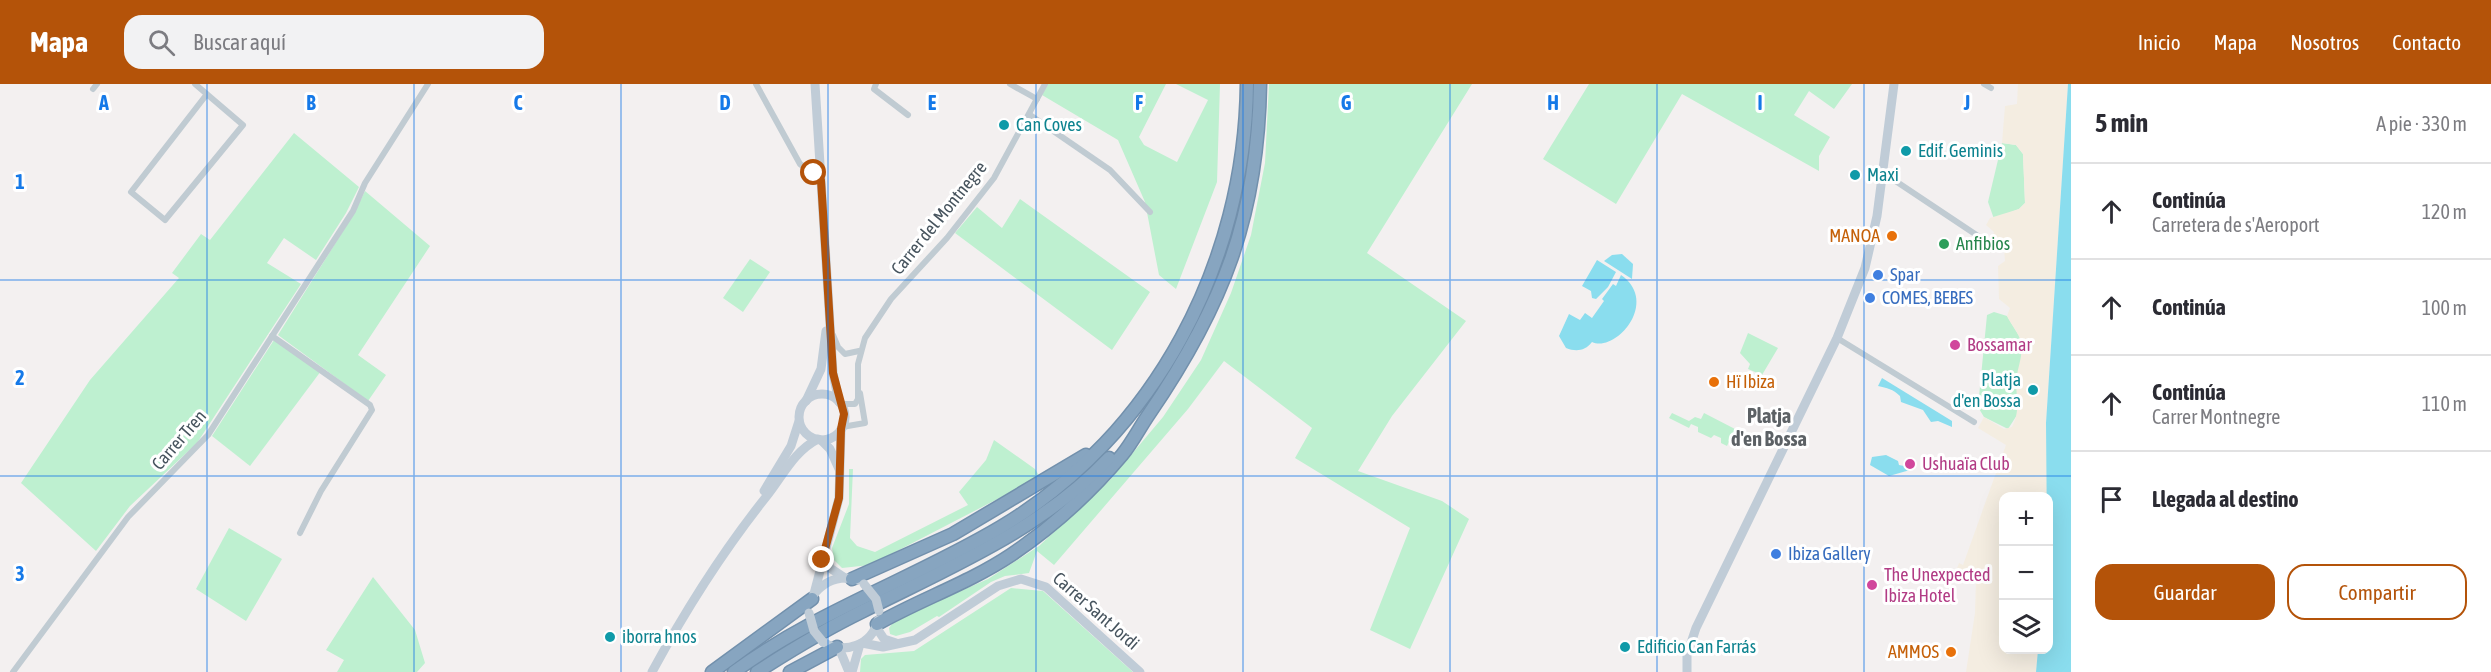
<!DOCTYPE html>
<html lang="es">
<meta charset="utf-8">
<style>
:root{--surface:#fff;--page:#f2f2f3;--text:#2b2b33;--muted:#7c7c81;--line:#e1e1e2;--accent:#b45309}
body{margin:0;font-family:"Asap Condensed",sans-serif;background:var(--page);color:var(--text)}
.controls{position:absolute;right:18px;bottom:18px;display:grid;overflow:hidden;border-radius:12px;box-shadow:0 6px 24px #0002}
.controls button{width:54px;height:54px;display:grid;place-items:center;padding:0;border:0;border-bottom:2px solid var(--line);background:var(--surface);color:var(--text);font:30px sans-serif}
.stop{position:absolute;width:18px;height:18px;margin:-14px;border:4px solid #b45309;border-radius:50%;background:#fff}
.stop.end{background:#b45309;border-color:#fff;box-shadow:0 2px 6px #0008}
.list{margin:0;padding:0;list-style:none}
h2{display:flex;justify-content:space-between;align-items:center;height:78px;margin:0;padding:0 24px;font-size:26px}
h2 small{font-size:20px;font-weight:400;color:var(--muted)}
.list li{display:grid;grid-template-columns:39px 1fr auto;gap:18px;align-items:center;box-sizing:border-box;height:96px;padding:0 24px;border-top:2px solid var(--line)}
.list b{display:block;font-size:22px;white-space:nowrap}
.list p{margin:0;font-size:20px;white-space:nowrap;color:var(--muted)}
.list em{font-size:20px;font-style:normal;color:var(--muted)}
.actions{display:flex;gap:12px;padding:18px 24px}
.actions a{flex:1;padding:14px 0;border:2px solid var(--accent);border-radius:18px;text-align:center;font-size:21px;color:var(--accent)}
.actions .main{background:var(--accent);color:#fff}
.icon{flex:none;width:33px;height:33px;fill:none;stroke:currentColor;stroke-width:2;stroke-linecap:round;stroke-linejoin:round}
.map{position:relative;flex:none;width:2071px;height:588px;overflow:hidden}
header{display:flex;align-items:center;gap:36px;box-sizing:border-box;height:84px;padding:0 30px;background:var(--accent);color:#fff}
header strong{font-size:28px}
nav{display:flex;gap:33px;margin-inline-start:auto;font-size:21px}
.search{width:420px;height:54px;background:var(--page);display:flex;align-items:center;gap:15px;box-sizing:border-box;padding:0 21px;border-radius:18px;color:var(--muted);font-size:22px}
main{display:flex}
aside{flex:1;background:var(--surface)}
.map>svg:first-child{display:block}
</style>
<header>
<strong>Mapa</strong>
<div class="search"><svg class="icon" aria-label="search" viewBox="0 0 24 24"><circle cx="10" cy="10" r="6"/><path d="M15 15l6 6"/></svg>Buscar aquí</div>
<nav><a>Inicio</a><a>Mapa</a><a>Nosotros</a><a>Contacto</a></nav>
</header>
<main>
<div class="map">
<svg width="2071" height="588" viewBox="0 0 2071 588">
<rect width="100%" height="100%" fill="#f3f0f0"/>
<g fill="#bef0d0">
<polygon points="1048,0 1166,0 1139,53 1144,61 1177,78 1208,16 1176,0 1220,0 1217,98 1176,205 1159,191 1145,118 1118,56 1042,11"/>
<polygon points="1269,0 1472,0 1367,169 1466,237 1392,332 1358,387 1442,417 1469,435 1410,565 1370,546 1410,444 1295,374 1312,344 1224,277 1188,325 1054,481 1037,467 1029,489 1005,492 991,498 939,533 937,532 910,548 896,552 890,550 889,544 895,536 988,495 1039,462 1110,396 1163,333 1201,276 1231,209 1251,151 1265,79"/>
<polygon points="1589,0 1852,0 1834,25 1809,7 1794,31 1830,53 1819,72 1819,87 1682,10 1616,120 1543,75"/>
<polygon points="294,49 359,103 346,129 316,176 284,154 267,179 301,200 197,359 130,422 96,467 21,399 90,296 179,194 172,189 201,150 210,156"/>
<polygon points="2002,59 2016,61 2023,70 2025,119 2019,125 1994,135 1988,118"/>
<polygon points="365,107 430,162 358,271 386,291 368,317 278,251 353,131"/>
<polygon points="1020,115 1150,208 1112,266 955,149 977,123 1002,144"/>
<polygon points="750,175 770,188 743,228 723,214"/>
<polygon points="1994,228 2007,232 2021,255 2022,274 2017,293 2017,331 2008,345 1984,333 1978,323 1987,231"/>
<polygon points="1748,249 1778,264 1762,291 1748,285 1750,280 1740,269"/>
<polygon points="274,256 321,287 250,382 212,352"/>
<polygon points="1672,329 1689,337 1695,333 1701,335 1704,329 1735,345 1727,362 1721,359 1721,354 1714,351 1711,354 1698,348 1698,343 1691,340 1689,344 1669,334"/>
<polygon points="994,356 1035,385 1040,393 870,481 842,484 834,476 832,464 849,420 849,385 853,385 850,454 857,462 875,468 968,421 959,408 986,376"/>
<polygon points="229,444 282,475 246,537 196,505"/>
<polygon points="373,493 415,546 425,579 417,588 337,588 344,576 326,566"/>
<polygon points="1011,504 1043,507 1133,588 860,588 861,575 865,571 914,567"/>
</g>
<path fill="#f4ede1" d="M2018 0H2068L2046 339 2048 412H2004V566H2038L2036 588H1966L1975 529 1976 495 1969 493 1962 498 1954 492 1959 479 1963 481 2006 361 1978 344 1984 333 2004 345 2012 343C2022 325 2014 309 2017 291 2019 279 2023 271 2021 258 2019 249 2011 241 2007 232L2010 224 1999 215 1998 182 2005 177 2004 165 1991 156 1994 148 1986 141 1990 134 2019 125 2025 119 2023 70 2016 61 2002 59 2005 22 2017 20Z"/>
<g fill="#8addee">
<polygon points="2068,0 2071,0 2071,588 2036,588 2038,566 2048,566 2046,339"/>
<polygon points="1622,170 1633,180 1632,195 1604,177 1612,171"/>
<polygon points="1597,176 1616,188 1608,203 1596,215 1592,214 1591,207 1582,202"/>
<path d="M1621 191C1660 218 1616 269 1592 258 1585 267 1576 268 1566 264L1559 252 1569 230 1580 236 1585 229 1592 234 1604 217 1602 215 1613 200 1616 202Z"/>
<path d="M1882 294 1952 337V343L1938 337 1931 338 1923 326 1901 318 1900 312C1893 305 1887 304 1878 302Z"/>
<polygon points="1886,371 1898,377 1899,381 1909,383 1910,386 1889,392 1870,381 1872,373"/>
</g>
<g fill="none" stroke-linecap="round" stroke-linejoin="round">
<g stroke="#7290ac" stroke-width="15">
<g id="highway">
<polyline points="852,495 953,450 1086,371"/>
<path d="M877 540C921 515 969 499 1011 471 1051 444 1090 409 1122 371 1132 359 1140 343 1149 330 1223 222 1258 132 1260 0"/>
<polyline points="712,588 812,515"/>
<path d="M734 588C817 527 914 495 1001 443 1156 350 1245 179 1247 0"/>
<path d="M757 588C791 566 826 545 863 527 950 483 1041 446 1109 374"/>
<polyline points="790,588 837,563"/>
</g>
</g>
<g stroke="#c0cbd2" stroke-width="6">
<polyline points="195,0 243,41 165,136 131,108 207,10"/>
<polyline points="756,0 800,80 821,96"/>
<polyline points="876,0 874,5 908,31"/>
<polyline points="1010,0 1037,15"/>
<polyline points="1984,0 1991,4"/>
<polyline points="93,5 97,0"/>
<polyline points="1030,31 1110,86 1150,128"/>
<polyline points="1882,88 1984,156"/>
<polyline points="833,251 838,263 845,270 859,267"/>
<polyline points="272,252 370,321 372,326 321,407 300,449"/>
<polyline points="1837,254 1974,338"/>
<polyline points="841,320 855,320 858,315 858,280 865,254 891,215 947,154 994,94 1045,0"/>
<polyline points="842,343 865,339 860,309"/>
<polyline points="13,588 128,433 208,351 353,127 365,99 428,0"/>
</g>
<g stroke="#c0ccd7" stroke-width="9">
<polyline points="815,0 833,289 839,318"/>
<circle cx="822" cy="333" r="23"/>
<polyline points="806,317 821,285 826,247"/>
<polyline points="821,356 830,365 839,385"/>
<polyline points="764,407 791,362 799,337"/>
<polyline points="826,470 830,484 845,494"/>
<polyline points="814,510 839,414 841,345"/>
<path d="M814 510C826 496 841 491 858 496"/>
<polyline points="876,543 884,555 896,559"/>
<path d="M823 558C845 571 872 561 878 536"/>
<polyline points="862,559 883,563 915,556 998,502 1021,495 1046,503 1140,588"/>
<polyline points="839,564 849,588"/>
<path d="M652 588C685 527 723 467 766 413 783 392 793 368 818 355"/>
<polyline points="852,588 860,560"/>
<polyline points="1687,588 1687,571 1696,544 1837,254 1865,184 1877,132 1894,0"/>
</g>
<use href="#highway" stroke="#87a5c0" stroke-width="12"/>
<g stroke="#c0ccd7" stroke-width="9">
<polyline points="864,500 876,515 879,527"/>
<polyline points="809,529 814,547 823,558"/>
</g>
</g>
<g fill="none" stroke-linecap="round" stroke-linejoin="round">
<polyline stroke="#b45309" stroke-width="8" points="814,89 821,96 833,289 844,330 841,345 839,414 822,476"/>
</g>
<path fill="none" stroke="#1579e8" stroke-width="1.5" stroke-opacity="0.55" d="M207 0V588M414 0V588M621 0V588M828 0V588M1036 0V588M1243 0V588M1450 0V588M1657 0V588M1864 0V588M0 196H2071M0 392H2071"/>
<g fill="#0f9aa8" stroke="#fff" stroke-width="2">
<circle cx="1004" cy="41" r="6"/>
<circle cx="1906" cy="67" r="6"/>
<circle cx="1855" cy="91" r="6"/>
<circle cx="2033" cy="306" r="6"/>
<circle cx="610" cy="553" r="6"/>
<circle cx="1625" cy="563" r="6"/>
</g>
<g fill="#e8710a" stroke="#fff" stroke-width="2">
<circle cx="1892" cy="152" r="6"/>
<circle cx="1714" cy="298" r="6"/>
<circle cx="1951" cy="568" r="6"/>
</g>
<circle fill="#2e9e5b" stroke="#fff" stroke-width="2" cx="1944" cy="160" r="6"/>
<g fill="#3f7fe0" stroke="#fff" stroke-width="2">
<circle cx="1878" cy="191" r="6"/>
<circle cx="1870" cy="214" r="6"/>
<circle cx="1776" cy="470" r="6"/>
</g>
<g fill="#d1479c" stroke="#fff" stroke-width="2">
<circle cx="1955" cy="261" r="6"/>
<circle cx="1910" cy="380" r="6"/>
<circle cx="1872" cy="501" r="6"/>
</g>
<g text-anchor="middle" stroke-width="6" stroke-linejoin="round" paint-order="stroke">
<g font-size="18" fill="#0d838f" stroke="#fff" text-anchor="start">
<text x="1016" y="47">Can Coves</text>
<text x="1918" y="73">Edif. Geminis</text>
<text x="1867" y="97">Maxi</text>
<text x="2021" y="302" text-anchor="end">Platja<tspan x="2021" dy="21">d'en Bossa</tspan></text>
<text x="622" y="559">iborra hnos</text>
<text x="1637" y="569">Edificio Can Farrás</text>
</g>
<g font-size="18" fill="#47545e" stroke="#fff">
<text transform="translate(939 134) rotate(-51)" y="6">Carrer del Montnegre</text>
<text transform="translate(179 356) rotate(-49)" y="6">Carrer Tren</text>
<text transform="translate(1096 527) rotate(41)" y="6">Carrer Sant Jordi</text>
</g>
<g font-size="18" fill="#c56008" stroke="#fff" text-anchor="end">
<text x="1880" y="158">MANOA</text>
<text x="1726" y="304" text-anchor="start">Hï Ibiza</text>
<text x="1939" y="574">AMMOS</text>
</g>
<g font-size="18" fill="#27864d" stroke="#fff" text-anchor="start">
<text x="1956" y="166">Anfibios</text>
</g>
<g font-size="18" fill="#366cbe" stroke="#fff" text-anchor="start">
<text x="1890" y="197">Spar</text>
<text x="1882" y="220">COMES, BEBES</text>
<text x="1788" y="476">Ibiza Gallery</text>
</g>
<g font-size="18" fill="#b23c85" stroke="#fff" text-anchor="start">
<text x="1967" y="267">Bossamar</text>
<text x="1922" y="386">Ushuaïa Club</text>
<text x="1884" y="497">The Unexpected<tspan x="1884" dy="21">Ibiza Hotel</tspan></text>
</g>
<g font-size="20" font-weight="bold" fill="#5c6165" stroke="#fff">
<text x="1769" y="339">Platja<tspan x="1769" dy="23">d'en Bossa</tspan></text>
</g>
</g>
<g font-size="20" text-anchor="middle" font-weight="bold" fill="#1579e8" stroke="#fff" stroke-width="6" stroke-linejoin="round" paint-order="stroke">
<text x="104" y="26">A</text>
<text x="311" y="26">B</text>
<text x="518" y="26">C</text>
<text x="725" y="26">D</text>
<text x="932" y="26">E</text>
<text x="1139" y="26">F</text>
<text x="1346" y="26">G</text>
<text x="1553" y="26">H</text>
<text x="1760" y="26">I</text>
<text x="1967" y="26">J</text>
<text x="20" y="105">1</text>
<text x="20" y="301">2</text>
<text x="20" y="497">3</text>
</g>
</svg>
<div class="controls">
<button>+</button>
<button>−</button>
<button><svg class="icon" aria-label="layers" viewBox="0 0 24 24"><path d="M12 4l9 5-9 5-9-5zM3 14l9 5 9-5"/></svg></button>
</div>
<div class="stop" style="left:814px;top:89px"></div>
<div class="stop end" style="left:822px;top:476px"></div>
</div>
<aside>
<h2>5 min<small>A pie · 330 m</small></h2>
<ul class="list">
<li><svg class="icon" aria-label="ahead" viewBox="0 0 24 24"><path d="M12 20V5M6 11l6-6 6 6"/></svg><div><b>Continúa</b><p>Carretera de s'Aeroport</p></div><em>120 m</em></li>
<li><svg class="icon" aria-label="ahead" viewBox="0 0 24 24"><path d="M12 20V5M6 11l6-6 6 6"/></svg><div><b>Continúa</b></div><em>100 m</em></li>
<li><svg class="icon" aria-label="ahead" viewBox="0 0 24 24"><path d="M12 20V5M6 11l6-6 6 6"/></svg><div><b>Continúa</b><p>Carrer Montnegre</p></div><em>110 m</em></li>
<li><svg class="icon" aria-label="arrive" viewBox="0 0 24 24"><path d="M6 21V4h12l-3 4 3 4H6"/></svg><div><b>Llegada al destino</b></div></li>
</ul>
<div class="actions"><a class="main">Guardar</a><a>Compartir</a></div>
</aside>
</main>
